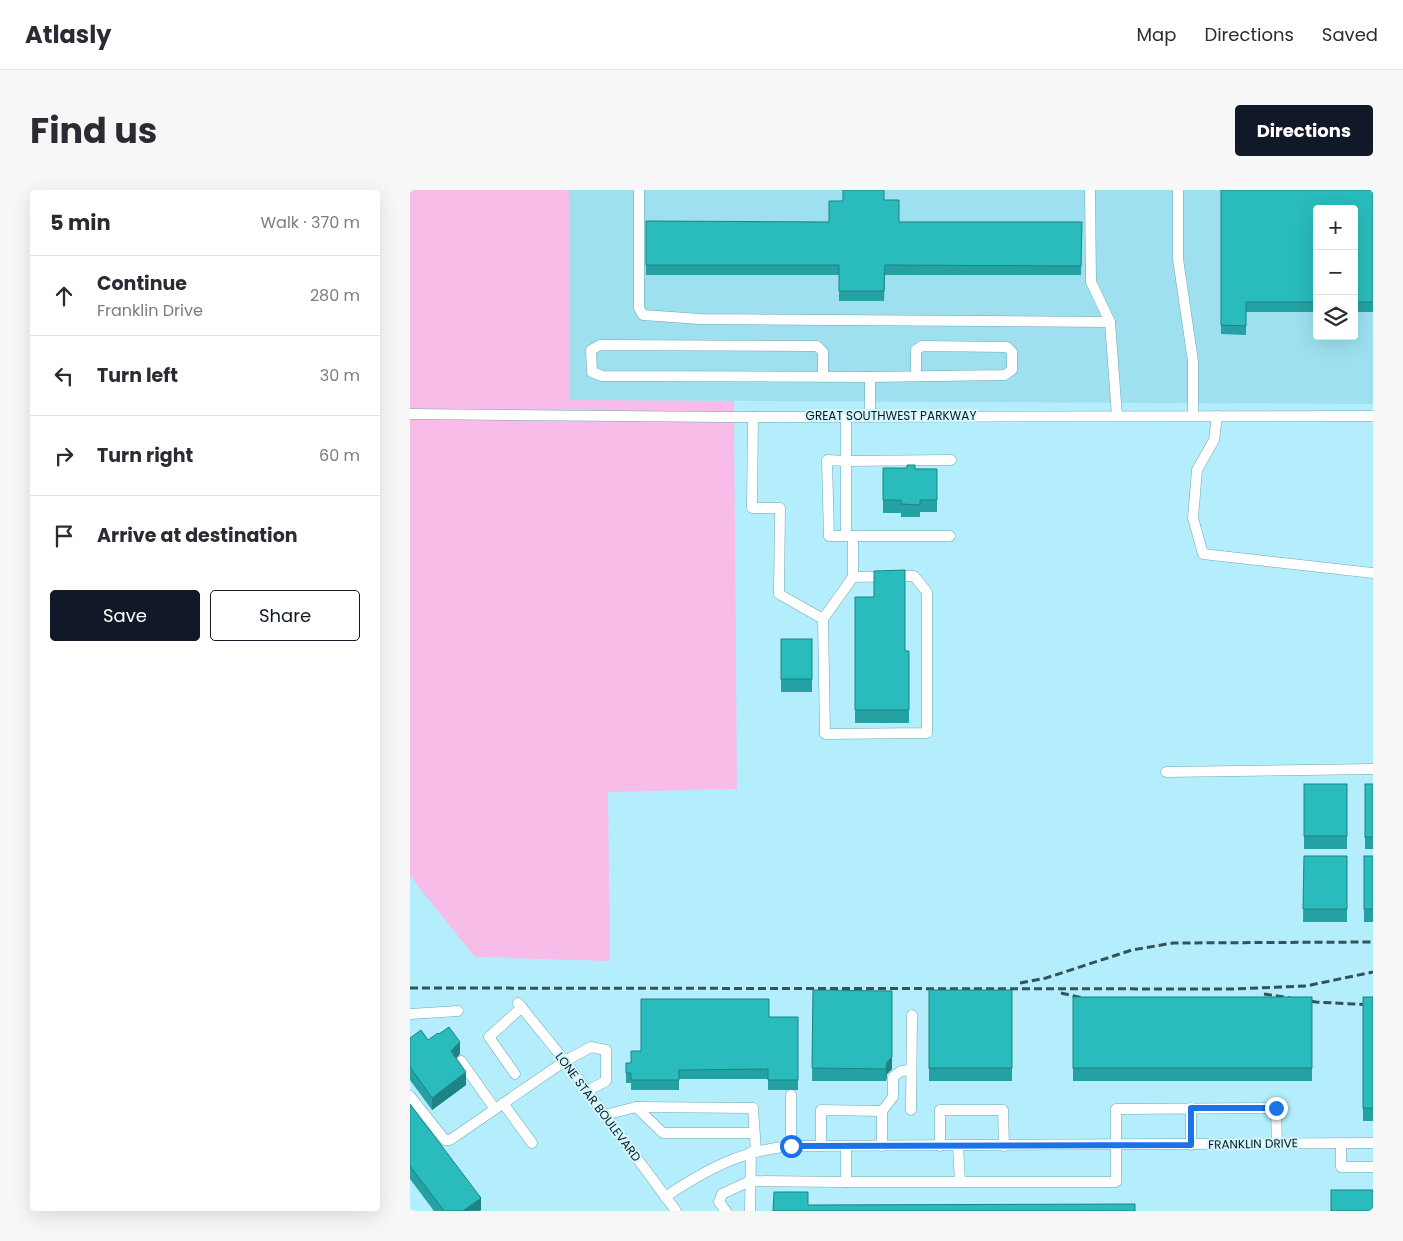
<!DOCTYPE html>
<meta charset="utf-8">
<style>
:root{--surface:#fff;--page:#f7f7f7;--text:#2b2b33;--muted:#7c7c81;--line:#e1e1e2;--accent:#111827}
body{margin:0;font-family:Poppins,sans-serif;background:var(--page);color:var(--text)}
.controls{position:absolute;right:15px;top:15px;display:grid;overflow:hidden;border-radius:5px;box-shadow:0 5px 20px #0002}
.controls button{width:45px;height:45px;display:grid;place-items:center;padding:0;border:0;border-bottom:1px solid var(--line);background:var(--surface);color:var(--text);font:25px sans-serif}
.stop{position:absolute;width:15px;height:15px;margin:-11px;border:4px solid #1a73e8;border-radius:50%;background:#fff}
.stop.end{background:#1a73e8;border-color:#fff;box-shadow:0 1px 5px #0008}
.list{margin:0;padding:0;list-style:none}
h2{display:flex;justify-content:space-between;align-items:center;height:65px;margin:0;padding:0 20px;font-size:21px}
h2 small{font-size:16px;font-weight:400;color:var(--muted)}
.list li{display:grid;grid-template-columns:32px 1fr auto;gap:15px;align-items:center;box-sizing:border-box;height:80px;padding:0 20px;border-top:1px solid var(--line)}
.list b{display:block;font-size:19px;white-space:nowrap}
.list p{margin:0;font-size:16px;white-space:nowrap;color:var(--muted)}
.list em{font-size:16px;font-style:normal;color:var(--muted)}
.actions{display:flex;gap:10px;padding:15px 20px}
.actions a{flex:1;padding:11px 0;border:1px solid var(--accent);border-radius:5px;text-align:center;font-size:18px;color:var(--accent)}
.actions .main{background:var(--accent);color:#fff}
.icon{flex:none;width:28px;height:28px;fill:none;stroke:currentColor;stroke-width:2;stroke-linecap:round;stroke-linejoin:round}
.map{position:relative;flex:none;width:963px;height:1021px;overflow:hidden;border-radius:5px}
header{display:flex;align-items:center;gap:30px;box-sizing:border-box;height:70px;padding:0 25px;background:var(--surface);border-bottom:1px solid var(--line)}
header strong{font-size:24px}
nav{display:flex;gap:28px;margin-inline-start:auto;font-size:18px}
.intro{display:flex;align-items:center;justify-content:space-between;box-sizing:border-box;height:120px;padding:0 30px}
h1{margin:0;font-size:35px}
.button{padding:12px 22px;border-radius:5px;background:var(--accent);color:#fff;font-size:18px;font-weight:700}
main{display:flex;gap:30px;padding:0 30px}
aside{flex:1;background:var(--surface);border-radius:5px;box-shadow:0 5px 20px #0002}
.map>svg:first-child{display:block}
</style>
<header>
<strong>Atlasly</strong>
<nav><a>Map</a><a>Directions</a><a>Saved</a></nav>
</header>
<div class="intro"><h1>Find us</h1><a class="button">Directions</a></div>
<main>
<aside>
<h2>5 min<small>Walk · 370 m</small></h2>
<ul class="list">
<li><svg class="icon" aria-label="ahead" viewBox="0 0 24 24"><path d="M12 20V5M6 11l6-6 6 6"/></svg><div><b>Continue</b><p>Franklin Drive</p></div><em>280 m</em></li>
<li><svg class="icon" aria-label="left" viewBox="0 0 24 24"><path d="M17 20v-9H6M10 6l-5 5 5 5"/></svg><div><b>Turn left</b></div><em>30 m</em></li>
<li><svg class="icon" aria-label="right" viewBox="0 0 24 24"><path d="M7 20v-9h11M14 6l5 5-5 5"/></svg><div><b>Turn right</b></div><em>60 m</em></li>
<li><svg class="icon" aria-label="arrive" viewBox="0 0 24 24"><path d="M6 21V4h12l-3 4 3 4H6"/></svg><div><b>Arrive at destination</b></div></li>
</ul>
<div class="actions"><a class="main">Save</a><a>Share</a></div>
</aside>
<div class="map">
<svg width="963" height="1021" viewBox="0 0 963 1021">
<rect width="100%" height="100%" fill="#b4edfc"/>
<path fill="#9ee0f0" fill-rule="evenodd" d="M159 0H963V214L160 210ZM907 19H944V146H907Z"/>
<polygon fill="#f7bde8" points="0,0 159,0 160,210 324,211 327,599 198,602 200,771 65,767 0,686"/>
<g fill="none" stroke-linecap="round" stroke-linejoin="round">
<g stroke="#70a7b5" stroke-width="11">
<g id="minor">
<polyline points="229,0 229,118 233,125 290,129 700,132"/>
<polyline points="680,0 681,92 700,132 707,226"/>
<polyline points="768,0 768,69 783,171 783,226"/>
<polyline points="413,187 413,162 407,156 190,155 181,160 182,182 192,186 460,187"/>
<polyline points="0,224 314,227 963,226"/>
<polyline points="807,226 804,250 787,280 783,328 793,364 963,383"/>
<polyline points="343,227 342,318 370,318 369,404 413,429"/>
<polyline points="436,227 436,271 541,270"/>
<polyline points="460,227 460,187 595,185 602,180 602,162 597,157 512,156 506,160 506,186"/>
<polyline points="436,346 419,346 417,270 436,271 436,346 540,346"/>
<polyline points="443,346 443,387 504,386 517,402 517,543 415,544 413,429 443,387"/>
<polyline points="756,582 963,579"/>
<polyline points="108,813 155,871 266,1021"/>
<polyline points="0,824 48,821"/>
<polyline points="51,871 85,919"/>
<polyline points="105,884 79,847 112,817"/>
<polyline points="381,905 381,956"/>
<polyline points="0,906 35,950 40,950 155,871 181,857 196,860 196,891 177,901"/>
<polyline points="93,913 122,953"/>
<polyline points="226,917 253,943 343,943"/>
<polyline points="501,920 502,825"/>
<polyline points="472,921 483,907 483,887 491,881 501,880"/>
<polyline points="195,925 226,917 343,918 346,961"/>
<polyline points="931,953 931,977 963,977"/>
<polyline points="781,955 781,918"/>
<polyline points="411,956 411,920 472,921 472,956"/>
<polyline points="436,956 436,992 706,992 706,919 866,918 867,954"/>
<polyline points="530,956 530,920 593,920 594,956"/>
<polyline points="548,956 550,992"/>
<path d="M255 1007C297 979 330 961 381 956L963 953"/>
<polyline points="316,1021 309,1012 312,1004 340,991 436,992"/>
<polyline points="340,1021 341,962"/>
</g>
</g>
<use href="#minor" stroke="#fff" stroke-width="10"/>
<g stroke="#33535b" stroke-width="3" stroke-dasharray="8 4" stroke-linecap="butt">
<polyline points="610,793 636,788 722,760 763,753 963,752"/>
<polyline points="0,798 825,799 896,796 963,782"/>
<polyline points="651,803 685,811"/>
<polyline points="854,804 906,812 963,815"/>
</g>
</g>
<g fill="#24a1a2">
<polygon points="811,0 963,0 963,122 944,122 944,19 907,19 907,122 836,122 836,145 811,144"/>
<polygon points="474,10 489,32 672,32 671,85 475,85 474,111 429,111 429,85 236,85 236,31 419,32"/>
<polygon points="473,278 527,279 527,322 510,322 510,327 491,327 491,323 473,323"/>
<polygon points="445,407 495,461 499,461 499,533 445,533"/>
<rect x="371" y="449" width="31" height="53"/>
<rect x="894" y="594" width="43" height="65"/>
<rect x="955" y="594" width="8" height="65"/>
<polygon points="894,666 937,666 937,732 893,732"/>
<rect x="954" y="666" width="9" height="66"/>
<polygon points="403,800 482,879 477,884 476,891 402,891"/>
<rect x="519" y="800" width="83" height="91"/>
<rect x="663" y="807" width="239" height="84"/>
<rect x="953" y="807" width="10" height="124"/>
<polygon points="359,827 388,827 388,900 358,900 358,889 269,889 269,900 221,900 221,893 216,893 216,873 221,873 231,861"/>
<polygon points="0,848 18,850 50,864 46,868 56,895 22,920 0,890"/>
<polygon points="0,914 71,1020 70,1021 24,1021 0,989"/>
</g>
<g fill="#1d8384">
<polygon points="482,814 482,879 477,884 476,891 476,879"/>
<polygon points="50,852 50,864 41,874 41,861"/>
<polygon points="56,882 56,895 22,920 22,908"/>
<polygon points="71,1008 71,1020 53,1021"/>
</g>
<g fill="#2abbbc" stroke="#1d8384">
<polygon points="433,0 474,0 474,10 489,10 489,32 672,32 671,76 475,75 474,101 429,101 429,75 236,75 236,31 419,32 419,11 433,11"/>
<polygon points="811,0 963,0 963,112 944,112 944,19 907,19 907,112 836,112 836,136 811,135"/>
<polygon points="497,275 505,275 505,279 527,279 527,310 510,310 510,315 491,314 491,310 473,310 473,278 497,278"/>
<polygon points="495,380 495,461 499,461 499,520 445,520 445,407 464,407 464,381"/>
<rect x="371" y="449" width="31" height="40"/>
<rect x="894" y="594" width="43" height="52"/>
<rect x="955" y="594" width="8" height="53"/>
<polygon points="894,666 937,666 937,719 893,719"/>
<rect x="954" y="666" width="9" height="53"/>
<polygon points="403,800 482,801 482,867 477,872 476,879 402,878"/>
<rect x="519" y="800" width="83" height="78"/>
<rect x="663" y="807" width="239" height="71"/>
<rect x="953" y="807" width="10" height="111"/>
<polygon points="231,809 359,809 359,827 388,827 388,890 358,890 358,879 269,880 269,890 221,890 221,883 216,883 216,873 221,873 221,861 231,861"/>
<polygon points="39,837 50,852 41,861 56,882 22,908 0,877 0,848 11,840 18,850 28,843 29,844"/>
<polygon points="0,914 71,1008 53,1021 34,1021 0,976"/>
<rect x="921" y="1000" width="42" height="21"/>
<polygon points="364,1002 398,1002 398,1015 725,1014 725,1021 363,1021"/>
</g>
<g fill="none" stroke-linecap="round" stroke-linejoin="round">
<polyline stroke="#1a73e8" stroke-width="6" points="381,956 781,955 781,918 866,918"/>
</g>
<g text-anchor="middle" stroke-width="4" stroke-linejoin="round" paint-order="stroke">
<g font-size="12" fill="#041a20" stroke="#d4f6ff">
<text x="481" y="230">GREAT SOUTHWEST PARKWAY</text>
<text transform="translate(188 917) rotate(53)" y="4">LONE STAR BOULEVARD</text>
<text transform="translate(843 954) rotate(-1)" y="4">FRANKLIN DRIVE</text>
</g>
</g>
</svg>
<div class="controls">
<button>+</button>
<button>−</button>
<button><svg class="icon" aria-label="layers" viewBox="0 0 24 24"><path d="M12 4l9 5-9 5-9-5zM3 14l9 5 9-5"/></svg></button>
</div>
<div class="stop" style="left:381px;top:956px"></div>
<div class="stop end" style="left:866px;top:918px"></div>
</div>
</main>
